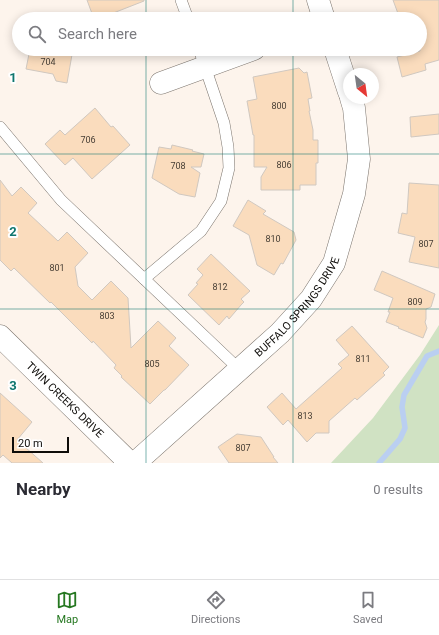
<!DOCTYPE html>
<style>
:root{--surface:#fff;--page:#f2f2f3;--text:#2b2b33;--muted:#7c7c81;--line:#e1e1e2;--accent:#257720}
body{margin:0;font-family:Roboto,sans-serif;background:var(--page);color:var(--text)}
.compass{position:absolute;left:343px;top:68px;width:36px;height:36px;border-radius:50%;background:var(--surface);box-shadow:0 2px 10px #0003;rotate:151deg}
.scale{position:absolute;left:12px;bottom:10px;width:57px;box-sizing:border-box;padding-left:4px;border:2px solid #0e0c09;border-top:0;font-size:11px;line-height:14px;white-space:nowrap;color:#0e0c09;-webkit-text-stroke:3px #fff;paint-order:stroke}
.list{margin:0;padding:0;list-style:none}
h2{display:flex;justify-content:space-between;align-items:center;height:52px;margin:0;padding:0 16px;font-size:17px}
h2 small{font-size:13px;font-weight:400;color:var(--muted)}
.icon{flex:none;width:22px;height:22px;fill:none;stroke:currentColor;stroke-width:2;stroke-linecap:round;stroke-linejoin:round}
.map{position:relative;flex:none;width:439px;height:463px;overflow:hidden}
.search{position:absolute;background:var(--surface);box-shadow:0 2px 10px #0003;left:12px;right:12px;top:12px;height:44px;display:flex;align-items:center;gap:10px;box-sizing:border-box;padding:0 14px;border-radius:22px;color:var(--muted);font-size:15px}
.sheet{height:116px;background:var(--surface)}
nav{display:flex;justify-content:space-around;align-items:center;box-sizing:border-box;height:56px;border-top:1px solid var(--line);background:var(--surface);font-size:11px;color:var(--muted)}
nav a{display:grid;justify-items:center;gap:2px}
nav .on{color:var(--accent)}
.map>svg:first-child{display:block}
</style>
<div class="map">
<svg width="439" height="463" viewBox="0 0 439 463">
<rect width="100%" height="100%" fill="#fdf4ec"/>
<polygon fill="#d0e2c3" points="439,325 439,463 331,463 373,418 420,355"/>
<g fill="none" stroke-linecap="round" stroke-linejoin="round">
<polyline stroke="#bacff1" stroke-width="5.5" points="379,463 400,439 405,428 402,407 404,395 427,356 439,351"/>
</g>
<g fill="#fadcbd" stroke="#d0c8c0">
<polygon points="87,0 144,0 144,1 98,19 94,19"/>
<polygon points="393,0 439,0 439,60 425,64 426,70 402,77 397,57 420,51 420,19 400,19"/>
<polygon points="30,49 73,49 67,83 56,81 53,74 26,69"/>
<polygon points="299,68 304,73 307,72 312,98 308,99 310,111 309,111 313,130 313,140 318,140 318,163 316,163 316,185 300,185 300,190 261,190 261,177 267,167 254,167 254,135 253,135 247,101 257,99 253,77"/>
<polygon points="95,108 111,127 113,126 130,145 92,179 73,158 65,165 45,144 60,130 65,135"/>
<polygon points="439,114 439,134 411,137 410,117"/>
<polygon points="172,145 193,150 192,151 204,154 201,167 191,167 200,173 195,197 179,194 152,178 159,147 171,149"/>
<polygon points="0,180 12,196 21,187 37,203 28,213 58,241 67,232 88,253 75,267 78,286 92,300 111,281 128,298 131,348 158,321 176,338 169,346 189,365 165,390 164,390 150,404 121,377 122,376 114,368 116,365 93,341 92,343 51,302 50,303 14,268 11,271 0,260"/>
<polygon points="409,183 439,185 439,268 409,262 415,237 398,233 402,213 407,214"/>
<polygon points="248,200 266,211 263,214 294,232 296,240 283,264 281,263 274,275 257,265 249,235 233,226"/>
<polygon points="211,254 250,291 241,299 244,302 241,305 229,319 227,316 219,325 188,295 198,284 196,283 203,275 197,269"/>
<polygon points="382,271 435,294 431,307 426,309 426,319 425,322 427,328 423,338 398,328 399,327 386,322 390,312 388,312 393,298 374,290"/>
<polygon points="352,326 389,367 383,373 385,375 357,400 355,398 329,421 329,433 316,433 307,442 288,420 283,425 267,407 282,393 296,409 342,368 338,364 349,355 336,340"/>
<polygon points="0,393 32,422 17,440 43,463 12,463 3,455 0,458"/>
<polygon points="237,434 261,437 274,457 273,457 278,463 229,463 218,447"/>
</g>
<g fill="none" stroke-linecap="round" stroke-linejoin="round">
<g stroke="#7b746d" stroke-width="12">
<g id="service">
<polyline points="181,0 188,19"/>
<polyline points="0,127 61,200 240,370"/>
<polyline points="144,279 201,231 221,201 229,168 228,147 224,123 199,49"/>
</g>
</g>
<g stroke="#7b746d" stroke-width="23">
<g id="minor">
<polyline points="318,0 324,19"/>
<polyline points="335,49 349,92"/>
<polyline points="161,83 254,49"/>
<path id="s1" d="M135 463 280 333 311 299 334 263 354 194 359 159 354 108 351 98"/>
</g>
</g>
<g stroke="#7b746d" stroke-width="23">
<g id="tertiary">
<path id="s2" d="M0 336 130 463"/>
</g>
</g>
<use href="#service" stroke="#fff" stroke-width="11"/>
<use href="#minor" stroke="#fff" stroke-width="22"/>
<use href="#tertiary" stroke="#fff" stroke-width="22"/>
</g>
<path fill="none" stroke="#0f766e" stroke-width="1" stroke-opacity="0.55" d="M146 0V19M293 0V19M146 49V463M293 49V463M0 154H439M0 309H439"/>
<g text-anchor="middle" stroke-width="4" stroke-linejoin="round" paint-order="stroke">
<g font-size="9" fill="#494036">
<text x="48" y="65">704</text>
<text x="279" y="109">800</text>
<text x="88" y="143">706</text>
<text x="284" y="168">806</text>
<text x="178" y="169">708</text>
<text x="273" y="242">810</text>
<text x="426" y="247">807</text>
<text x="57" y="271">801</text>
<text x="220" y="290">812</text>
<text x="415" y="305">809</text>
<text x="107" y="319">803</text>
<text x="363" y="362">811</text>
<text x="152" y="367">805</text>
<text x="305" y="419">813</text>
<text x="243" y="451">807</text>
</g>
<g font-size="11" fill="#0e0c09" stroke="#fff">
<text dy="4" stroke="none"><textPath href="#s1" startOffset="226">BUFFALO SPRINGS DRIVE</textPath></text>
<text dy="4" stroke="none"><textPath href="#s2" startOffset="91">TWIN CREEKS DRIVE</textPath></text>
</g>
</g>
<g font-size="13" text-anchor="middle" font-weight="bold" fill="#0f766e" stroke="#fff" stroke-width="4" stroke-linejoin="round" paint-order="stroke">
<text x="13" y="82">1</text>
<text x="13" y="236">2</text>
<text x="13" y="390">3</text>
</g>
</svg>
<svg class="compass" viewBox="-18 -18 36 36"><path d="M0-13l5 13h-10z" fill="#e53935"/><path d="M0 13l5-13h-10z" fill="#7c7c81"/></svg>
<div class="scale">20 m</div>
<div class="search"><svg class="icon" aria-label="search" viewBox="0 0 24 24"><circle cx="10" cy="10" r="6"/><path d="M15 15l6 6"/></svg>Search here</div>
</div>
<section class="sheet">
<h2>Nearby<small>0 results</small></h2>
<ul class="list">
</ul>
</section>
<nav>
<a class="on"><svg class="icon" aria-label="map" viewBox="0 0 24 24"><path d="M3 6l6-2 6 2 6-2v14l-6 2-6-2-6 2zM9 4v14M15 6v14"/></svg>Map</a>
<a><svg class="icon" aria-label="directions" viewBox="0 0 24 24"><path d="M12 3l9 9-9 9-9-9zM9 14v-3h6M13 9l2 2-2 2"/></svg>Directions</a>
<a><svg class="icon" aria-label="saved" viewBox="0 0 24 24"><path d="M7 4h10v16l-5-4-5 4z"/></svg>Saved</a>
</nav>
